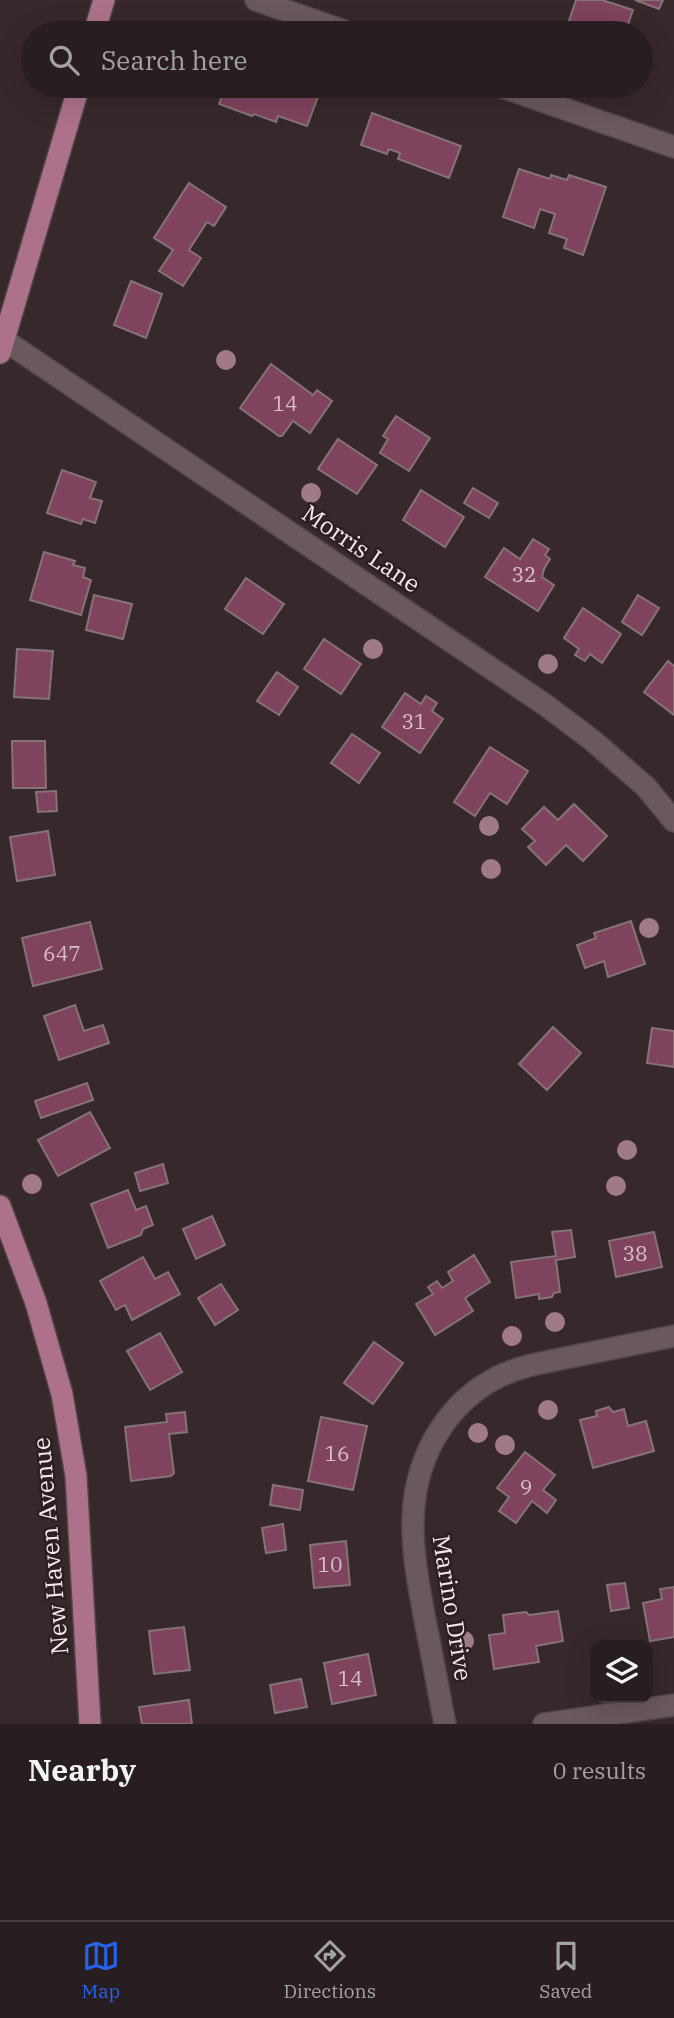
<!DOCTYPE html>
<style>
:root{--surface:#281e22;--page:#30272a;--text:#f1f3f6;--muted:#a5a2a5;--line:#443c40;--accent:#2563eb}
body{margin:0;font-family:"IBM Plex Serif",serif;background:var(--page);color:var(--text)}
.controls{position:absolute;right:21px;bottom:21px;display:grid;overflow:hidden;border-radius:14px;box-shadow:0 7px 28px #0002}
.controls button{width:63px;height:63px;display:grid;place-items:center;padding:0;border:0;border-bottom:2px solid var(--line);background:var(--surface);color:var(--text);font:35px sans-serif}
.list{margin:0;padding:0;list-style:none}
h2{display:flex;justify-content:space-between;align-items:center;height:91px;margin:0;padding:0 28px;font-size:30px}
h2 small{font-size:23px;font-weight:400;color:var(--muted)}
.icon{flex:none;width:38px;height:38px;fill:none;stroke:currentColor;stroke-width:2;stroke-linecap:round;stroke-linejoin:round}
.map{position:relative;flex:none;width:674px;height:1724px;overflow:hidden}
.search{position:absolute;background:var(--surface);box-shadow:0 7px 28px #0002;left:21px;right:21px;top:21px;height:77px;display:flex;align-items:center;gap:18px;box-sizing:border-box;padding:0 24px;border-radius:38px;color:var(--muted);font-size:26px}
.sheet{height:196px;background:var(--surface)}
nav{display:flex;justify-content:space-around;align-items:center;box-sizing:border-box;height:98px;border-top:2px solid var(--line);background:var(--surface);font-size:19px;color:var(--muted)}
nav a{display:grid;justify-items:center;gap:4px}
nav .on{color:var(--accent)}
.map>svg:first-child{display:block}
</style>
<div class="map">
<svg width="674" height="1724" viewBox="0 0 674 1724">
<rect width="100%" height="100%" fill="#36282d"/>
<g fill="#80435d" stroke="#857379" stroke-width="2">
<polygon points="576,0 602,0 633,10 625,33 594,33 568,24"/>
<polygon points="635,0 663,0 659,9"/>
<polygon points="226,86 299,86 319,94 307,126 278,116 276,122 254,114 252,116 219,104"/>
<polygon points="372,113 461,146 449,178 398,159 400,153 389,149 387,154 361,145"/>
<polygon points="519,169 550,179 551,175 567,180 569,175 606,187 583,255 564,248 567,239 549,233 555,214 540,209 534,228 503,217"/>
<polygon points="189,183 226,207 214,226 207,222 189,250 201,258 183,286 159,271 173,250 154,238"/>
<polygon points="131,281 162,294 146,338 114,325"/>
<polygon points="271,364 313,395 317,390 332,401 310,433 293,421 282,436 279,436 240,408"/>
<polygon points="396,416 430,438 409,471 380,453 388,439 383,436"/>
<polygon points="338,439 377,465 357,494 318,469"/>
<polygon points="62,470 96,482 90,498 102,501 95,523 83,519 81,524 47,513"/>
<polygon points="473,488 498,503 489,518 464,503"/>
<polygon points="421,490 464,517 445,547 403,520"/>
<polygon points="533,539 549,549 545,555 550,559 544,569 542,577 554,585 538,611 485,577 504,548 520,559"/>
<polygon points="44,552 75,561 73,565 85,568 83,577 91,580 81,615 30,600"/>
<polygon points="246,578 284,604 263,634 225,609"/>
<polygon points="94,595 132,604 123,639 86,630"/>
<polygon points="638,595 659,608 642,635 622,622"/>
<polygon points="583,608 621,634 602,663 590,654 585,661 575,655 579,649 564,638"/>
<polygon points="324,639 361,664 341,694 304,669"/>
<polygon points="17,649 53,651 49,699 14,697"/>
<polygon points="668,661 674,666 674,715 644,692"/>
<polygon points="277,672 298,687 279,715 257,701"/>
<polygon points="405,693 421,704 426,696 437,703 432,711 443,719 420,753 382,727"/>
<polygon points="352,734 380,753 359,783 331,763"/>
<polygon points="12,741 45,741 46,788 13,788"/>
<polygon points="490,747 528,771 507,804 490,793 475,816 454,802"/>
<polygon points="56,791 57,811 38,812 36,792"/>
<polygon points="574,804 607,836 583,861 566,845 546,865 528,847 535,841 522,829 544,807 558,820"/>
<polygon points="48,831 55,875 17,881 10,837"/>
<polygon points="631,921 645,964 608,977 604,961 585,968 577,945 596,938 594,933"/>
<polygon points="90,922 102,969 33,986 22,938"/>
<polygon points="75,1005 84,1031 103,1025 109,1043 59,1060 44,1016"/>
<polygon points="553,1027 581,1053 547,1090 519,1064"/>
<polygon points="652,1028 674,1031 674,1067 647,1063"/>
<polygon points="87,1083 93,1100 41,1118 35,1101"/>
<polygon points="90,1112 110,1148 58,1176 38,1140"/>
<polygon points="163,1164 168,1183 140,1191 135,1173"/>
<polygon points="128,1190 136,1210 146,1206 153,1225 143,1229 141,1235 108,1248 91,1204"/>
<polygon points="212,1216 225,1245 196,1259 183,1229"/>
<polygon points="571,1230 575,1257 556,1260 560,1292 554,1293 552,1297 539,1299 539,1294 516,1298 511,1262 556,1256 552,1232"/>
<polygon points="654,1232 662,1267 616,1277 609,1241"/>
<polygon points="474,1255 490,1282 465,1298 473,1311 435,1335 416,1304 433,1294 428,1287 437,1281 442,1288 453,1281 448,1272"/>
<polygon points="143,1257 155,1279 168,1272 180,1294 132,1320 125,1305 116,1310 100,1281"/>
<polygon points="221,1284 238,1310 215,1325 198,1298"/>
<polygon points="160,1333 182,1372 150,1390 127,1351"/>
<polygon points="374,1342 403,1363 373,1404 344,1383"/>
<polygon points="609,1407 613,1412 624,1409 628,1426 646,1421 654,1451 593,1468 580,1420 597,1416 596,1411"/>
<polygon points="185,1412 187,1432 169,1434 174,1473 171,1476 131,1481 125,1427 167,1422 166,1414"/>
<polygon points="321,1417 367,1426 353,1490 308,1481"/>
<polygon points="525,1452 555,1475 543,1490 556,1500 547,1513 532,1501 516,1523 499,1511 509,1497 497,1488"/>
<polygon points="273,1485 303,1490 300,1510 270,1505"/>
<polygon points="283,1524 286,1550 266,1553 262,1528"/>
<polygon points="346,1541 350,1585 314,1588 310,1545"/>
<polygon points="625,1583 629,1608 611,1611 607,1585"/>
<polygon points="674,1587 674,1637 650,1641 643,1603 662,1599 660,1589"/>
<polygon points="558,1611 563,1641 536,1646 539,1662 494,1669 489,1635 505,1633 503,1615 526,1612 529,1615"/>
<polygon points="184,1627 190,1670 154,1674 149,1631"/>
<polygon points="368,1654 376,1695 332,1704 324,1663"/>
<polygon points="301,1679 307,1707 275,1713 270,1685"/>
<polygon points="189,1700 192,1724 142,1724 139,1707"/>
</g>
<g fill="none" stroke-linecap="round" stroke-linejoin="round">
<g stroke="#50444a" stroke-width="24">
<g id="minor">
<polyline points="256,0 350,33"/>
<polyline points="499,86 674,147"/>
<polyline points="4,340 544,704 592,740 646,787 674,821"/>
<path d="M445 1724C438 1689 432 1654 425 1620 412 1551 400 1487 443 1425 457 1405 476 1388 498 1377 520 1366 546 1362 570 1357 605 1350 639 1343 674 1336"/>
<polyline points="544,1724 674,1705"/>
</g>
</g>
<g stroke="#50444a" stroke-width="24">
<g id="major">
<polyline points="94,33 104,0"/>
<polyline points="0,353 79,86"/>
<polyline points="0,1206 36,1303 62,1394 76,1476 90,1724"/>
</g>
</g>
<use href="#minor" stroke="#69585e" stroke-width="21"/>
<use href="#major" stroke="#ad728a" stroke-width="21"/>
</g>
<g fill="#a17a89">
<circle cx="226" cy="360" r="10"/>
<circle cx="311" cy="493" r="10"/>
<circle cx="373" cy="649" r="10"/>
<circle cx="548" cy="664" r="10"/>
<circle cx="489" cy="826" r="10"/>
<circle cx="491" cy="869" r="10"/>
<circle cx="649" cy="928" r="10"/>
<circle cx="627" cy="1150" r="10"/>
<circle cx="32" cy="1184" r="10"/>
<circle cx="616" cy="1186" r="10"/>
<circle cx="555" cy="1322" r="10"/>
<circle cx="512" cy="1336" r="10"/>
<circle cx="548" cy="1410" r="10"/>
<circle cx="478" cy="1433" r="10"/>
<circle cx="505" cy="1445" r="10"/>
<circle cx="464" cy="1641" r="10"/>
</g>
<g text-anchor="middle" stroke-width="5" stroke-linejoin="round" paint-order="stroke">
<g font-size="21" fill="#d6c0c9">
<text x="285" y="411">14</text>
<text x="524" y="582">32</text>
<text x="414" y="729">31</text>
<text x="62" y="961">647</text>
<text x="635" y="1261">38</text>
<text x="337" y="1461">16</text>
<text x="526" y="1495">9</text>
<text x="330" y="1572">10</text>
<text x="350" y="1686">14</text>
</g>
<g font-size="24" fill="#f3e9ed" stroke="#2c1e23">
<text transform="translate(361 549) rotate(34)" y="8">Morris Lane</text>
<text transform="translate(51 1546) rotate(-95)" y="8">New Haven Avenue</text>
<text transform="translate(452 1608) rotate(81)" y="8">Marino Drive</text>
</g>
</g>
</svg>
<div class="controls">
<button><svg class="icon" aria-label="layers" viewBox="0 0 24 24"><path d="M12 4l9 5-9 5-9-5zM3 14l9 5 9-5"/></svg></button>
</div>
<div class="search"><svg class="icon" aria-label="search" viewBox="0 0 24 24"><circle cx="10" cy="10" r="6"/><path d="M15 15l6 6"/></svg>Search here</div>
</div>
<section class="sheet">
<h2>Nearby<small>0 results</small></h2>
<ul class="list">
</ul>
</section>
<nav>
<a class="on"><svg class="icon" aria-label="map" viewBox="0 0 24 24"><path d="M3 6l6-2 6 2 6-2v14l-6 2-6-2-6 2zM9 4v14M15 6v14"/></svg>Map</a>
<a><svg class="icon" aria-label="directions" viewBox="0 0 24 24"><path d="M12 3l9 9-9 9-9-9zM9 14v-3h6M13 9l2 2-2 2"/></svg>Directions</a>
<a><svg class="icon" aria-label="saved" viewBox="0 0 24 24"><path d="M7 4h10v16l-5-4-5 4z"/></svg>Saved</a>
</nav>
